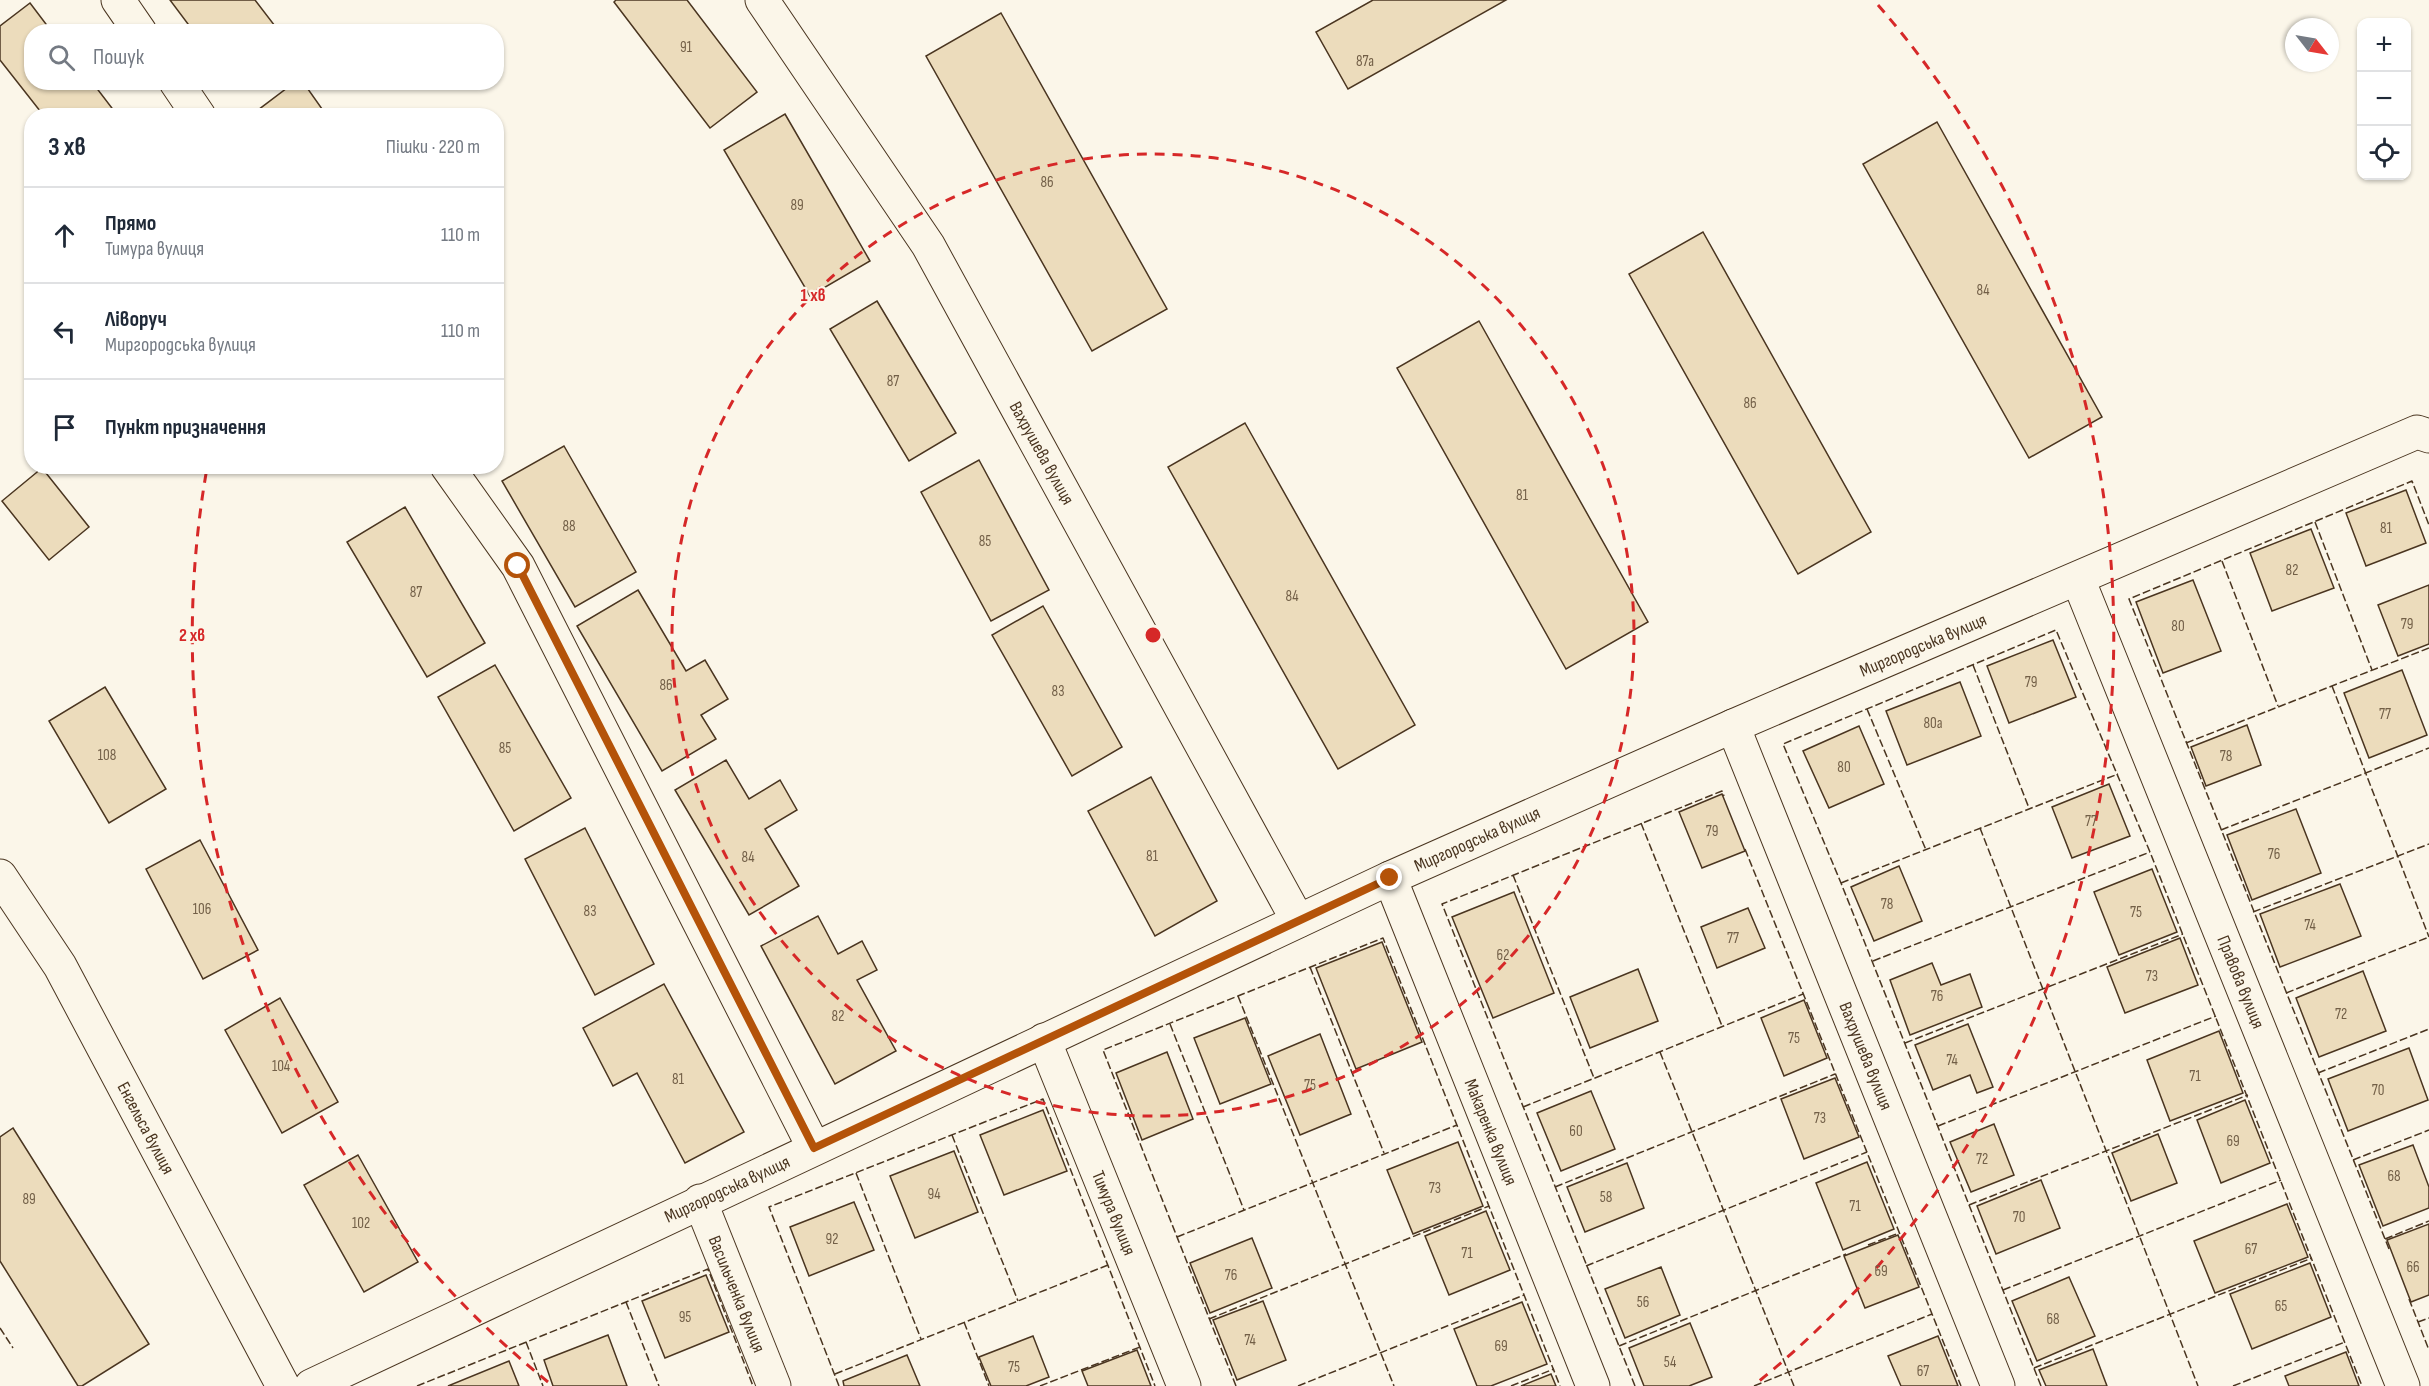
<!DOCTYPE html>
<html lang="uk">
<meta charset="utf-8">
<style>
:root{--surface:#fff;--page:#f6f6f7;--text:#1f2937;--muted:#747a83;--line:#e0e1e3}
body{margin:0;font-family:"Sofia Sans Condensed",sans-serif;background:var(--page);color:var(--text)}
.controls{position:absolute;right:18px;top:18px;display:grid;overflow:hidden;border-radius:12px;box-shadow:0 2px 4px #0004}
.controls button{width:54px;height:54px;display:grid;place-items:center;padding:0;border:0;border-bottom:2px solid var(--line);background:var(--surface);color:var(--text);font:30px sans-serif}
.compass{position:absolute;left:2285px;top:18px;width:54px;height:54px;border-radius:50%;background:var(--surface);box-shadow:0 2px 4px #0004;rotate:121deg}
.stop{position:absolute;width:18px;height:18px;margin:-14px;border:4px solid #b45309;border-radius:50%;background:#fff}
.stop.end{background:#b45309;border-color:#fff;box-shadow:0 2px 6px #0008}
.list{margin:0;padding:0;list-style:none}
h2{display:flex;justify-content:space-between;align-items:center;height:78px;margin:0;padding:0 24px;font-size:26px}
h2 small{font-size:20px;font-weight:400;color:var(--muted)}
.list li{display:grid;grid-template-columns:39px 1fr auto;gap:18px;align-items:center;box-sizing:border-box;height:96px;padding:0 24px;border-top:2px solid var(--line)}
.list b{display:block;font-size:22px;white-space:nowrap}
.list p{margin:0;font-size:20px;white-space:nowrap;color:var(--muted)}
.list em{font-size:20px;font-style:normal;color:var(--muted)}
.icon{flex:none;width:33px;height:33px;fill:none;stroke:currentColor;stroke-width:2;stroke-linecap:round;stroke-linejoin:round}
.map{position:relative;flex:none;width:2429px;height:1386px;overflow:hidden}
.search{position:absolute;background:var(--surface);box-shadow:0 2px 4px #0004;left:24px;top:24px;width:480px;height:66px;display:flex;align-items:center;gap:15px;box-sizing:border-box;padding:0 21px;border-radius:24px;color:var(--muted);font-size:22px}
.panel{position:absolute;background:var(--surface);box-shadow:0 2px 4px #0004;left:24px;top:108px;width:480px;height:366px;border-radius:24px}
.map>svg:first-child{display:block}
</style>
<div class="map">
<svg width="2429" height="1386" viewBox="0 0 2429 1386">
<rect width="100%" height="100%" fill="#fbf6e9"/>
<g fill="#ecdcbc" stroke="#4a3520" stroke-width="1.5">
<polygon points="170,0 255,0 275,26 267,32 194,32"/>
<polygon points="616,0 687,0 757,92 710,128 614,2"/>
<polygon points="1373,0 1506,0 1348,89 1316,32"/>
<polygon points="30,3 52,32 32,32 32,82 92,82 118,116 44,116 0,60 0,26"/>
<polygon points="1001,13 1167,309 1092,351 926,56"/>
<polygon points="295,82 303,82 327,116 250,116"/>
<polygon points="785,114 870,261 810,296 724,150"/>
<polygon points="1937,122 2102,417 2029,458 1863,164"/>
<polygon points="1703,232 1871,532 1798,574 1629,274"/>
<polygon points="877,301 956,433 909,461 830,329"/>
<polygon points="1479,321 1648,622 1566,669 1397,368"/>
<polygon points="1245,423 1415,725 1338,769 1168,467"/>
<polygon points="564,446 636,572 575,607 502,481"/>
<polygon points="979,460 1049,590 991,621 921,492"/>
<polygon points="42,468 89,527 49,560 2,501"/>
<polygon points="2406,490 2426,543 2366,566 2346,513"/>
<polygon points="405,507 485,643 427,677 347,542"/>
<polygon points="2311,529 2334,588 2272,611 2250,553"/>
<polygon points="2193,580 2221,651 2163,673 2136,602"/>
<polygon points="2429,585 2429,644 2398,656 2378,605"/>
<polygon points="638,590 686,671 705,660 728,699 701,715 716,739 662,771 577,626"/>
<polygon points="1043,606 1122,747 1072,776 992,635"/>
<polygon points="2053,640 2076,697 2009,723 1987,666"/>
<polygon points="495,665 571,798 514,831 438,697"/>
<polygon points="2402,670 2427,735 2369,758 2344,693"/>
<polygon points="1960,682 1981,736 1907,765 1886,711"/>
<polygon points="105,687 166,789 109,823 49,721"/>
<polygon points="2247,725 2261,765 2206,786 2191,747"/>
<polygon points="1859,726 1884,784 1829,808 1803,751"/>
<polygon points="726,760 749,799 780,780 797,810 765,829 799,886 749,915 675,790"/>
<polygon points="1151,777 1217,901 1155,936 1088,811"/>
<polygon points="2109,784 2130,836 2072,858 2052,807"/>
<polygon points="1722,794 1745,851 1702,868 1679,812"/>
<polygon points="2296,809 2321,873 2252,900 2227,835"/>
<polygon points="585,828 654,964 595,995 525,859"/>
<polygon points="200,840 258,950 203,979 146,869"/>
<polygon points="1899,866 1922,921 1874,941 1851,887"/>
<polygon points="2152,869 2177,932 2119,955 2094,892"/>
<polygon points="2340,884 2361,936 2280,967 2260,914"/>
<polygon points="1514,892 1554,993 1493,1018 1452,917"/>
<polygon points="1748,908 1765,948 1717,968 1701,927"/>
<polygon points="818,916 838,954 862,941 877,970 857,980 896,1051 835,1084 761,946"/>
<polygon points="2180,938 2198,985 2125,1013 2107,967"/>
<polygon points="1382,942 1422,1042 1356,1069 1316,968"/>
<polygon points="1932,963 1941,985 1970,974 1982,1007 1910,1035 1890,980"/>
<polygon points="1638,969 1658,1021 1590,1048 1570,997"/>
<polygon points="2363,971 2386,1031 2319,1057 2296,998"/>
<polygon points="664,984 744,1132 685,1163 637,1073 613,1086 583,1028"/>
<polygon points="280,998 338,1102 282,1133 225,1030"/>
<polygon points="1804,1000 1827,1058 1784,1076 1761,1018"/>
<polygon points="1245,1018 1271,1084 1220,1104 1194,1038"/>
<polygon points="1968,1024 1993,1087 1977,1093 1970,1075 1933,1090 1915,1045"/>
<polygon points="2219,1031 2243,1093 2170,1121 2147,1060"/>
<polygon points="1320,1034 1351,1114 1300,1135 1268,1056"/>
<polygon points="2409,1048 2428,1100 2348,1131 2328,1079"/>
<polygon points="1167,1052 1193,1119 1142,1140 1116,1073"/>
<polygon points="1835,1078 1859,1137 1804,1159 1781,1099"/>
<polygon points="1591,1091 1615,1149 1561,1171 1537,1113"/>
<polygon points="2245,1100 2270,1163 2221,1183 2197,1120"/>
<polygon points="1043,1110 1067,1171 1004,1195 980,1135"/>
<polygon points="1994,1124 2014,1175 1971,1192 1950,1142"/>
<polygon points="13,1128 149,1344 82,1386 78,1386 0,1261 0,1137"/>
<polygon points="2158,1134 2177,1183 2131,1201 2112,1153"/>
<polygon points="1458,1142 1483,1206 1413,1234 1387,1170"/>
<polygon points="2413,1145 2429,1187 2429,1208 2383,1226 2359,1165"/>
<polygon points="954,1151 978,1212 915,1238 890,1176"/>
<polygon points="358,1155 418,1262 364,1292 304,1185"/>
<polygon points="1867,1162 1894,1229 1843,1250 1816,1183"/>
<polygon points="1627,1163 1644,1208 1585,1232 1567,1187"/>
<polygon points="2041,1180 2060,1228 1996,1254 1977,1206"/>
<polygon points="854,1202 874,1250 809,1276 790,1227"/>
<polygon points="2287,1204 2308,1257 2215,1293 2194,1241"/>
<polygon points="1486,1211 1510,1270 1449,1295 1425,1236"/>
<polygon points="2429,1224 2429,1295 2411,1302 2387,1240"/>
<polygon points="1898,1235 1919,1287 1865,1308 1844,1256"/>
<polygon points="1252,1238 1272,1288 1210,1313 1190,1263"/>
<polygon points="2310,1263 2331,1317 2252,1349 2230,1294"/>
<polygon points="1661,1267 1680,1315 1625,1338 1605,1289"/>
<polygon points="706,1275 729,1332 665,1358 642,1301"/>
<polygon points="2069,1277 2095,1336 2037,1361 2012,1301"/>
<polygon points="1263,1301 1286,1360 1237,1380 1213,1320"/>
<polygon points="1522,1302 1547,1364 1491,1386 1477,1386 1454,1329"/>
<polygon points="1690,1323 1712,1377 1689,1386 1644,1386 1629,1348"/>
<polygon points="608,1335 627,1386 553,1386 544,1360"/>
<polygon points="1033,1336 1049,1377 1026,1386 991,1386 979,1357"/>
<polygon points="1938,1336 1958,1386 1901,1386 1888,1356"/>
<polygon points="2093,1349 2107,1386 2046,1386 2039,1370"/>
<polygon points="1137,1350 1151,1386 1088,1386 1082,1371"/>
<polygon points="2346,1352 2359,1386 2289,1386 2285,1376"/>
<polygon points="907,1355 920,1386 844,1386 843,1381"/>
<polygon points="509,1361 519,1386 448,1386"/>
<polygon points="1551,1374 1556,1386 1521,1386"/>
</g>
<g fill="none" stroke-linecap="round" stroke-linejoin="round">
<g stroke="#4a3520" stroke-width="35">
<g id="minor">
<polyline points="118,0 140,32"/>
<polyline points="762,0 928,245 1298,921"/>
<polyline points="176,82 199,116"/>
<polyline points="447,466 518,566 814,1148"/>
<polyline points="2078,579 2403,1386"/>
<polyline points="1733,726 1998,1386"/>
<polyline points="0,876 60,966 283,1386"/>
<polyline points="1390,878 1593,1386"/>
<polyline points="1044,1040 1184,1386"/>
<polyline points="700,1201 774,1386"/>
<polyline points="311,1386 1390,878 1733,726 2417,432 2429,436"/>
</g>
</g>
<use href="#minor" stroke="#fbf6e9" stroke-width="33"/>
<g stroke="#4a3520" stroke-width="1.5" stroke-dasharray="8 3" stroke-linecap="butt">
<polyline points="2315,522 2372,670"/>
<polyline points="2222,561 2278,706"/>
<polyline points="1973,665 2029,808"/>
<polyline points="2332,686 2429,937"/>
<polyline points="1867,709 1926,850"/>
<polyline points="2186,743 2429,648"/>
<polyline points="1641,823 1722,1026"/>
<polyline points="1980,828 2198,1386"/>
<polyline points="2221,830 2429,748"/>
<polyline points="1745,849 1961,1386"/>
<polyline points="1513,875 1594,1078"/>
<polyline points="1841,883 2118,774"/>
<polyline points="2253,912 2429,844"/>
<polyline points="1873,961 2150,852"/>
<polyline points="1310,967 1384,1153"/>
<polyline points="2286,993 2429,937"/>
<polyline points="1238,996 1394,1386"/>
<polyline points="1170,1024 1244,1210"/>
<polyline points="1905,1043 2183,934"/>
<polyline points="1660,1052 1794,1386"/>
<polyline points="2318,1073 2429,1029"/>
<polyline points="1523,1107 1803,994"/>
<polyline points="1938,1126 2216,1016"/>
<polyline points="952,1135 1018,1301"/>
<polyline points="2353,1160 2429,1130"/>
<polyline points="856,1173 921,1339"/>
<polyline points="1555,1187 1835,1074"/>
<polyline points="1969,1205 2248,1095"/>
<polyline points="1177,1237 1457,1125"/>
<polyline points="2385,1239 2429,1221"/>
<polyline points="1868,1245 1899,1233"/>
<polyline points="2389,1249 2129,599 2412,481 2429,525"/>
<polyline points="1586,1266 1867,1152"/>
<polyline points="2003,1290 2281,1180"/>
<polyline points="2409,1299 2429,1350"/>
<polyline points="626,1302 659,1386"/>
<polyline points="1209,1319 1489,1206"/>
<polyline points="964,1322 989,1386"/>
<polyline points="2418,1322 2429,1318"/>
<polyline points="0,1328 13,1348"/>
<polyline points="526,1342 543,1386"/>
<polyline points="1619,1346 1846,1254"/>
<polyline points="2034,1368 2312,1258"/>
<polyline points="835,1374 1108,1265"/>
<polyline points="417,1386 708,1269 753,1386"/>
<polyline points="839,1386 769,1207 1043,1099 1155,1386"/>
<polyline points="1040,1386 1140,1347"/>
<polyline points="1236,1386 1103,1050 1383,938 1560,1386"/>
<polyline points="1298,1386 1524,1295"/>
<polyline points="1511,1386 1554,1369"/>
<polyline points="1635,1386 1442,904 1722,791 1724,796"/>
<polyline points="1754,1386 1932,1314"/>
<polyline points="2041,1386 1841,883 1783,744 2056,630 2150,852 2362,1386"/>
<polyline points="2233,1386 2345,1342"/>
</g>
</g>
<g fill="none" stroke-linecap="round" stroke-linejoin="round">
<polyline stroke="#b45309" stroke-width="8" points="518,566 814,1148 1390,878"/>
</g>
<g fill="none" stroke="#d62828" stroke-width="3" stroke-dasharray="10 8">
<circle cx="1153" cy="635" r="481"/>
<path d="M548 1382A961 961 0 0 1 207 468M1878 5A961 961 0 0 1 1758 1382"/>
</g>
<g text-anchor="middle" stroke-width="4.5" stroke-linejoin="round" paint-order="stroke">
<g font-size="15" fill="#725f47">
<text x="686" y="52">91</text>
<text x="1365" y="66">87а</text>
<text x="1047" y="187">86</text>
<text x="797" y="210">89</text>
<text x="1983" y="295">84</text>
<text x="893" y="386">87</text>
<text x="1750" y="408">86</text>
<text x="1522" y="500">81</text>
<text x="569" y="531">88</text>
<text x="2386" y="533">81</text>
<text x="985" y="546">85</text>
<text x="2292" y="575">82</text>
<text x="416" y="597">87</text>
<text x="1292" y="601">84</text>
<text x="2407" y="629">79</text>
<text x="2178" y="631">80</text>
<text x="2031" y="687">79</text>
<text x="666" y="690">86</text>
<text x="1058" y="696">83</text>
<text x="2385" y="719">77</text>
<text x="1933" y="728">80а</text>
<text x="505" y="753">85</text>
<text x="107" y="760">108</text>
<text x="2226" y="761">78</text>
<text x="1844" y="772">80</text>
<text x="2091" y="826">77</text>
<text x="1712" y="836">79</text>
<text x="2274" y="859">76</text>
<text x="1152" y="861">81</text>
<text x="748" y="862">84</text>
<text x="1887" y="909">78</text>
<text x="202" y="914">106</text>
<text x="590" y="916">83</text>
<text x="2136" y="917">75</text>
<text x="2310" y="930">74</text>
<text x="1733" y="943">77</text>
<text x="1503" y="960">62</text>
<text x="2152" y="981">73</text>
<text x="1937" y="1001">76</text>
<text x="2341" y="1019">72</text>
<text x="838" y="1021">82</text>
<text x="1794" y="1043">75</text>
<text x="1952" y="1065">74</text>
<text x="281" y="1071">104</text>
<text x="2195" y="1081">71</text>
<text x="678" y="1084">81</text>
<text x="1310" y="1090">75</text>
<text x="2378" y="1095">70</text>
<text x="1820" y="1123">73</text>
<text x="1576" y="1136">60</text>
<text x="2233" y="1146">69</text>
<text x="1982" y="1164">72</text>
<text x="2394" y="1181">68</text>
<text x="1435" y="1193">73</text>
<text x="934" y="1199">94</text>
<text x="1606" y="1202">58</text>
<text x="29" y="1204">89</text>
<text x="1855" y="1211">71</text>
<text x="2019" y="1222">70</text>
<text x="361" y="1228">102</text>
<text x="832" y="1244">92</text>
<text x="2251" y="1254">67</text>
<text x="1467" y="1258">71</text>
<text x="2413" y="1272">66</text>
<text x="1881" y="1276">69</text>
<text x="1231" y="1280">76</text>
<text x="1643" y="1307">56</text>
<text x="2281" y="1311">65</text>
<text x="685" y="1322">95</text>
<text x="2053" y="1324">68</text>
<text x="1250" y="1345">74</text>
<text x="1501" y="1351">69</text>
<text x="1670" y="1367">54</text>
<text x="1014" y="1372">75</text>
<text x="1923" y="1376">67</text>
</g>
<g font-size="18" fill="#4a3520" stroke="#fbf6e9">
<text transform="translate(1042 453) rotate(61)" y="6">Вахрушева вулиця</text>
<text transform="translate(1923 645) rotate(-23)" y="6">Миргородська вулиця</text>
<text transform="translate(1477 839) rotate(-24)" y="6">Миргородська вулиця</text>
<text transform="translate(2241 982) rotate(68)" y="6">Правова вулиця</text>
<text transform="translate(1866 1056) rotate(68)" y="6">Вахрушева вулиця</text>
<text transform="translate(146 1128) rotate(62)" y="6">Енгельса вулиця</text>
<text transform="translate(1491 1132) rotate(68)" y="6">Макаренка вулиця</text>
<text transform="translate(727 1189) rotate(-25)" y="6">Миргородська вулиця</text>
<text transform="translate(1114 1213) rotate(68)" y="6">Тимура вулиця</text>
<text transform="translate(737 1294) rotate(68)" y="6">Васильченка вулиця</text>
</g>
</g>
<circle cx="1153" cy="635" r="9" fill="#d62828" stroke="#fbf6e9" stroke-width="3"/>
<g font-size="18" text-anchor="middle" font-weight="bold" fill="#d62828" stroke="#fbf6e9" stroke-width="4.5" stroke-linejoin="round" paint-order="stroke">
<text x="813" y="301">1 хв</text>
<text x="192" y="641">2 хв</text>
</g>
</svg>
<div class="controls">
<button>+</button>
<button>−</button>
<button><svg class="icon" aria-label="locate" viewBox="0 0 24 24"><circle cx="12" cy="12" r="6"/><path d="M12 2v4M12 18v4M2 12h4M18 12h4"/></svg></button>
</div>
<svg class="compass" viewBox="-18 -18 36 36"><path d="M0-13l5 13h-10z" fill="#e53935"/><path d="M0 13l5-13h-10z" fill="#747a83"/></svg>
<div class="stop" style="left:518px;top:566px"></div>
<div class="stop end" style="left:1390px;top:878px"></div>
<div class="search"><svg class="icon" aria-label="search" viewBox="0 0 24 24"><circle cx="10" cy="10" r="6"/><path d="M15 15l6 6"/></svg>Пошук</div>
<section class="panel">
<h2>3 хв<small>Пішки · 220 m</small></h2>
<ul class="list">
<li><svg class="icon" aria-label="ahead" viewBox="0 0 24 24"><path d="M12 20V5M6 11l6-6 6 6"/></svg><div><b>Прямо</b><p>Тимура вулиця</p></div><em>110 m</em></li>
<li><svg class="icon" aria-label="left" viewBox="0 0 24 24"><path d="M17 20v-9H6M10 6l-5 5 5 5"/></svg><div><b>Ліворуч</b><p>Миргородська вулиця</p></div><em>110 m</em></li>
<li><svg class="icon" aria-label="arrive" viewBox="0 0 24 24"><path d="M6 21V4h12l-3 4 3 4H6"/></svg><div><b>Пункт призначення</b></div></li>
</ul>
</section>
</div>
